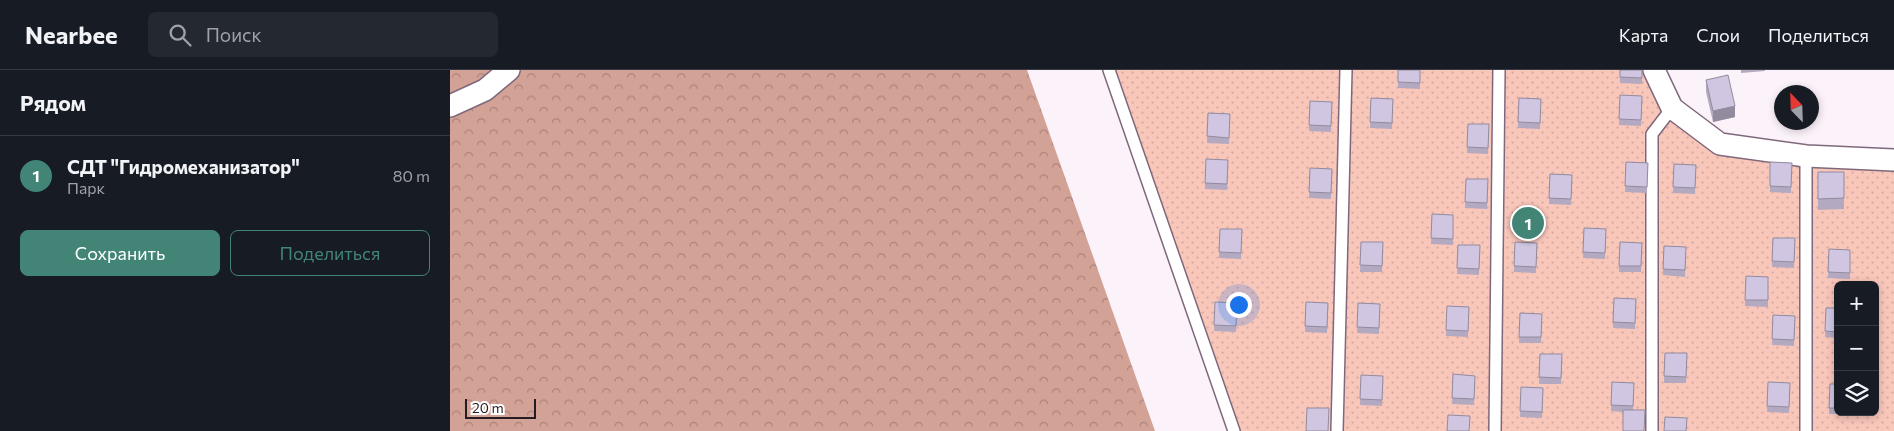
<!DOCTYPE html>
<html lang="ru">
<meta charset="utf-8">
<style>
:root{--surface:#171b24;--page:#242831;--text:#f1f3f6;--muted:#9ea1a6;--line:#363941;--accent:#428577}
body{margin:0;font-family:Commissioner,sans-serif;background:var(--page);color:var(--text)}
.controls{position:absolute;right:15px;bottom:15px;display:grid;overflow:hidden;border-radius:8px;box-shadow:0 2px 8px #0003}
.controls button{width:45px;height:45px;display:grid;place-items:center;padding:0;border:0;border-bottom:1px solid var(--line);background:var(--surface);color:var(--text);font:25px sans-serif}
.compass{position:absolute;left:1324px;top:15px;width:45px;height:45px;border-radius:50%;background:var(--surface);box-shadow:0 2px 8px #0003;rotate:337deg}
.scale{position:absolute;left:15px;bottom:12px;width:71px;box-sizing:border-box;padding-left:5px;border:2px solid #241b23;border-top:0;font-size:14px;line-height:18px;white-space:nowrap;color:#241b23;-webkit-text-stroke:4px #fff;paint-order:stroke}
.you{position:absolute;left:788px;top:234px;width:18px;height:18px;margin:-12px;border:4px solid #fff;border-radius:50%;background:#1a73e8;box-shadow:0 0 0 8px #1a73e833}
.badge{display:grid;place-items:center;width:32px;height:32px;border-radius:50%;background:var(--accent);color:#fff;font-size:16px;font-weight:700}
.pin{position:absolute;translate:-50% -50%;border:2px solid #fff;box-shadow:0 1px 5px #0006}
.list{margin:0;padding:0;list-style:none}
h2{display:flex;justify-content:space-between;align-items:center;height:65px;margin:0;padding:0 20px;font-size:21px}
h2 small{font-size:16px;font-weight:400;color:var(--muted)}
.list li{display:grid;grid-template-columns:32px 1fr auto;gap:15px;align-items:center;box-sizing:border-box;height:80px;padding:0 20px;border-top:1px solid var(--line)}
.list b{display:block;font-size:19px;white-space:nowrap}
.list p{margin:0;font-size:16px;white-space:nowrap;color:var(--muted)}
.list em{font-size:16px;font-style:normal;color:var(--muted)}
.actions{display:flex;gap:10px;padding:15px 20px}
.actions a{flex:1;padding:11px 0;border:1px solid var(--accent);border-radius:8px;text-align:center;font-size:18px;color:var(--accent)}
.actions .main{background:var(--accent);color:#fff}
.icon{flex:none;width:28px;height:28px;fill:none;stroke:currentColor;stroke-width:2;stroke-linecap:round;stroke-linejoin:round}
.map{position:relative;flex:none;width:1444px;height:361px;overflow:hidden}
header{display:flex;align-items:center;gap:30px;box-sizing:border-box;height:70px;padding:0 25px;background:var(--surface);border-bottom:1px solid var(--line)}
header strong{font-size:24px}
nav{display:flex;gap:28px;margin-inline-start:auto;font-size:18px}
.search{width:350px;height:45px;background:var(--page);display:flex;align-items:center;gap:12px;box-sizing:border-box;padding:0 18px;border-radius:8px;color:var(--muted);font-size:19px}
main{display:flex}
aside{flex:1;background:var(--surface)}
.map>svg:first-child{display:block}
</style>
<header>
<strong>Nearbee</strong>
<div class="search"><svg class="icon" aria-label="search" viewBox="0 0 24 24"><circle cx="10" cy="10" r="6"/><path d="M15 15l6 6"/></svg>Поиск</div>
<nav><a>Карта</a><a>Слои</a><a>Поделиться</a></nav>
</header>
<main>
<aside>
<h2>Рядом<small></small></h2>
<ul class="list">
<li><span class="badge">1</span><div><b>СДТ &quot;Гидромеханизатор&quot;</b><p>Парк</p></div><em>80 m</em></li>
</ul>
<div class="actions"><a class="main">Сохранить</a><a>Поделиться</a></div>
</aside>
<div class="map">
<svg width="1444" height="361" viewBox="0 0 1444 361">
<defs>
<pattern id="forest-crowns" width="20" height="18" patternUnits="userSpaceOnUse" patternTransform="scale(1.25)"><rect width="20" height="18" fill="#d3a296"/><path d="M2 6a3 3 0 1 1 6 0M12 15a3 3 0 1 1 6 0" fill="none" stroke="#ab837a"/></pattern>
<pattern id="garden-dots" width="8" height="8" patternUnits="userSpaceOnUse" patternTransform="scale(1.25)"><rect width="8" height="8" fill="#f9c6ba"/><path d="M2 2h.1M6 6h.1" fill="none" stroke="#d5aaa0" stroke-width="1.8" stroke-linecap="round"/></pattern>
</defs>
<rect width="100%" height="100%" fill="#fcf2fa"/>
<polygon fill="url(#forest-crowns)" points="0,0 577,0 705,361 0,361"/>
<path fill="url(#garden-dots)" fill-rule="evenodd" d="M659 0H1204L1222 38 1270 74 1444 90V361H784ZM1388 215H1425V342H1388Z"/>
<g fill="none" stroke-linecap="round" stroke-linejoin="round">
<g stroke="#7f687b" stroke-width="14">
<g id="lane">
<polyline points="659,0 784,361"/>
<polyline points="887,361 896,0"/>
<polyline points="1045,361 1049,0"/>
<polyline points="1202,361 1202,64 1222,38"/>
<polyline points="1356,361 1356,86"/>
</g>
</g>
<g stroke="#7f687b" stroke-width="24">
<g id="street">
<polyline points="1204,0 1222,38 1270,74 1356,86 1444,90"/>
<polyline points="0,36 35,20 59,0"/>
</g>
</g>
<use href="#lane" stroke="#fff" stroke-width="11"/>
<use href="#street" stroke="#fff" stroke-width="21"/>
</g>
<g fill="#b3aac2">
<polygon points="948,0 970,0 970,19 948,18"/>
<polygon points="1170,0 1192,0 1192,14 1170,13"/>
<polygon points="1291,0 1315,0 1315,1 1291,3"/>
<polygon points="1256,10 1285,47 1263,52 1256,22"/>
<polygon points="1170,25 1192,26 1191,56 1169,55"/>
<polygon points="921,28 943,29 942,59 920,58"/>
<polygon points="1069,28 1091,29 1090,59 1068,58"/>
<polygon points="860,31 882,32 881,62 859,61"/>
<polygon points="758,43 780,44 779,74 757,73"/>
<polygon points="1018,54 1039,54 1038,84 1017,83"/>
<polygon points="756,89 778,90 777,120 755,119"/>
<polygon points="1176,92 1198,93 1197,123 1175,122"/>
<polygon points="1320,92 1342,93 1341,123 1320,122"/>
<polygon points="1224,94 1246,95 1245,124 1223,123"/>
<polygon points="860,98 882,99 881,129 859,128"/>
<polygon points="1368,102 1394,102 1394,139 1368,140"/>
<polygon points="1100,104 1122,105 1121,135 1099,134"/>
<polygon points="1016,109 1038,109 1037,139 1015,138"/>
<polygon points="982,144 1003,145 1003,175 981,174"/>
<polygon points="1134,158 1156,159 1155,189 1133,188"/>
<polygon points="770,159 792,159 791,189 769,188"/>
<polygon points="1323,168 1345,168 1344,198 1322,197"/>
<polygon points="911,172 933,172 932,202 910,202"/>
<polygon points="1065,172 1087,173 1086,203 1064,202"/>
<polygon points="1170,172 1192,173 1191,202 1169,202"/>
<polygon points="1008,175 1030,175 1029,205 1007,204"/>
<polygon points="1214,176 1236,177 1235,207 1213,205"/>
<polygon points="1379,179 1400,180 1400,209 1378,208"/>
<polygon points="1296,206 1318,207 1318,237 1295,236"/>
<polygon points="1164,228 1186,229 1185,259 1163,258"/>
<polygon points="765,232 787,233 786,262 764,261"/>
<polygon points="856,232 878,233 877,263 855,262"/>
<polygon points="908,233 930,234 929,264 907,263"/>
<polygon points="997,236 1019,237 1018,267 996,266"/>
<polygon points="1376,238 1388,238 1388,268 1375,267"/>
<polygon points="1070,243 1092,244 1091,273 1069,273"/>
<polygon points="1323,245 1345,246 1344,276 1322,275"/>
<polygon points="1215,283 1237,283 1236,313 1214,313"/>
<polygon points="1090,284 1112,284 1111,314 1089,314"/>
<polygon points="1003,304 1025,306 1024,335 1002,334"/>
<polygon points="911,305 933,306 932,336 910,335"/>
<polygon points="1162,312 1184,313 1183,340 1173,342 1161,341"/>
<polygon points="1318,312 1340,313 1339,343 1317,342"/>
<polygon points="1380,314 1388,314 1388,342 1401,342 1401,344 1379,344"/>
<polygon points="1071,317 1093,318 1092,348 1070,347"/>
</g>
<polygon fill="#928b9e" points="1285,36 1285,47 1263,52 1263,41"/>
<g fill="#d0c6e2" stroke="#928b9e">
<polygon points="948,0 970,0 970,13 948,12"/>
<polygon points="1170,0 1192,0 1192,8 1170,7"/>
<polygon points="1278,5 1285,36 1263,41 1256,10"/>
<polygon points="1170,25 1192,26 1191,50 1169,49"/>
<polygon points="921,28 943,29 942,53 920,52"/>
<polygon points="1069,28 1091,29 1090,53 1068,52"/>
<polygon points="860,31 882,32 881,56 859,55"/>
<polygon points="758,43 780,44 779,68 757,66"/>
<polygon points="1018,54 1039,54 1038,78 1017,77"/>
<polygon points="756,89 778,90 777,114 755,113"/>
<polygon points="1176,92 1198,93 1197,117 1175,116"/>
<polygon points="1320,92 1342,93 1341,117 1320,116"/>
<polygon points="1224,94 1246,95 1245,118 1223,117"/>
<polygon points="860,98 882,99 881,123 859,122"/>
<polygon points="1368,102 1394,102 1394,128 1368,129"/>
<polygon points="1100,104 1122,105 1121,129 1099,128"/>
<polygon points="1016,109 1038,109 1037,133 1015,132"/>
<polygon points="982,144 1003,145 1003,169 981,168"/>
<polygon points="1134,158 1156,159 1155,183 1133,182"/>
<polygon points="770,159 792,159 791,183 769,182"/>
<polygon points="1323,168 1345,168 1344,192 1322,191"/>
<polygon points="911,172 933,172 932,196 910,195"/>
<polygon points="1065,172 1087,173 1086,197 1064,196"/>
<polygon points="1170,172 1192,173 1191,196 1169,196"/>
<polygon points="1008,175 1030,175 1029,199 1007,198"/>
<polygon points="1214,176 1236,177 1235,200 1213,199"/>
<polygon points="1379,179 1400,180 1400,203 1378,202"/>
<polygon points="1296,206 1318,207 1318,230 1295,230"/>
<polygon points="1164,228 1186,229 1185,253 1163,252"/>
<polygon points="765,232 787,233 786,256 764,255"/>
<polygon points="856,232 878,233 877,257 855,256"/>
<polygon points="908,233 930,234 929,258 907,257"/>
<polygon points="997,236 1019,237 1018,261 996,260"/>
<polygon points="1376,238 1388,238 1388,262 1375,261"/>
<polygon points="1070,243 1092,244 1091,267 1069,267"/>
<polygon points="1323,245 1345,246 1344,270 1322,269"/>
<polygon points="1215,283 1237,283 1236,307 1214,306"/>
<polygon points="1090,284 1112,284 1111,308 1089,307"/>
<polygon points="1003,304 1025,306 1024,329 1002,328"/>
<polygon points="911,305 933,306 932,330 910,329"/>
<polygon points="1162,312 1184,313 1183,336 1161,335"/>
<polygon points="1318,312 1340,313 1339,337 1317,336"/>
<polygon points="1380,314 1388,314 1388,338 1379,338"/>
<polygon points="1071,317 1093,318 1092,342 1070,341"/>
<polygon points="857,338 879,338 878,361 856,361"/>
<polygon points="1173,340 1195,340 1194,361 1173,361"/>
<polygon points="998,345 1020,346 1019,361 997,361"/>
<polygon points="1215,347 1237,348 1236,361 1214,361"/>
</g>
</svg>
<div class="controls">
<button>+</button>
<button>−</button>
<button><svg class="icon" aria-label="layers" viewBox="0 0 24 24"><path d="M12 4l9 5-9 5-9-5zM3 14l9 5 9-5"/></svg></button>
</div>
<svg class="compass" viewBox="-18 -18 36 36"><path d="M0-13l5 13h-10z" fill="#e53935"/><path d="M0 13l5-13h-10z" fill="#9ea1a6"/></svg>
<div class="scale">20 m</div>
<div class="you"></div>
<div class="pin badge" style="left:1078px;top:153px">1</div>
</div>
</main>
